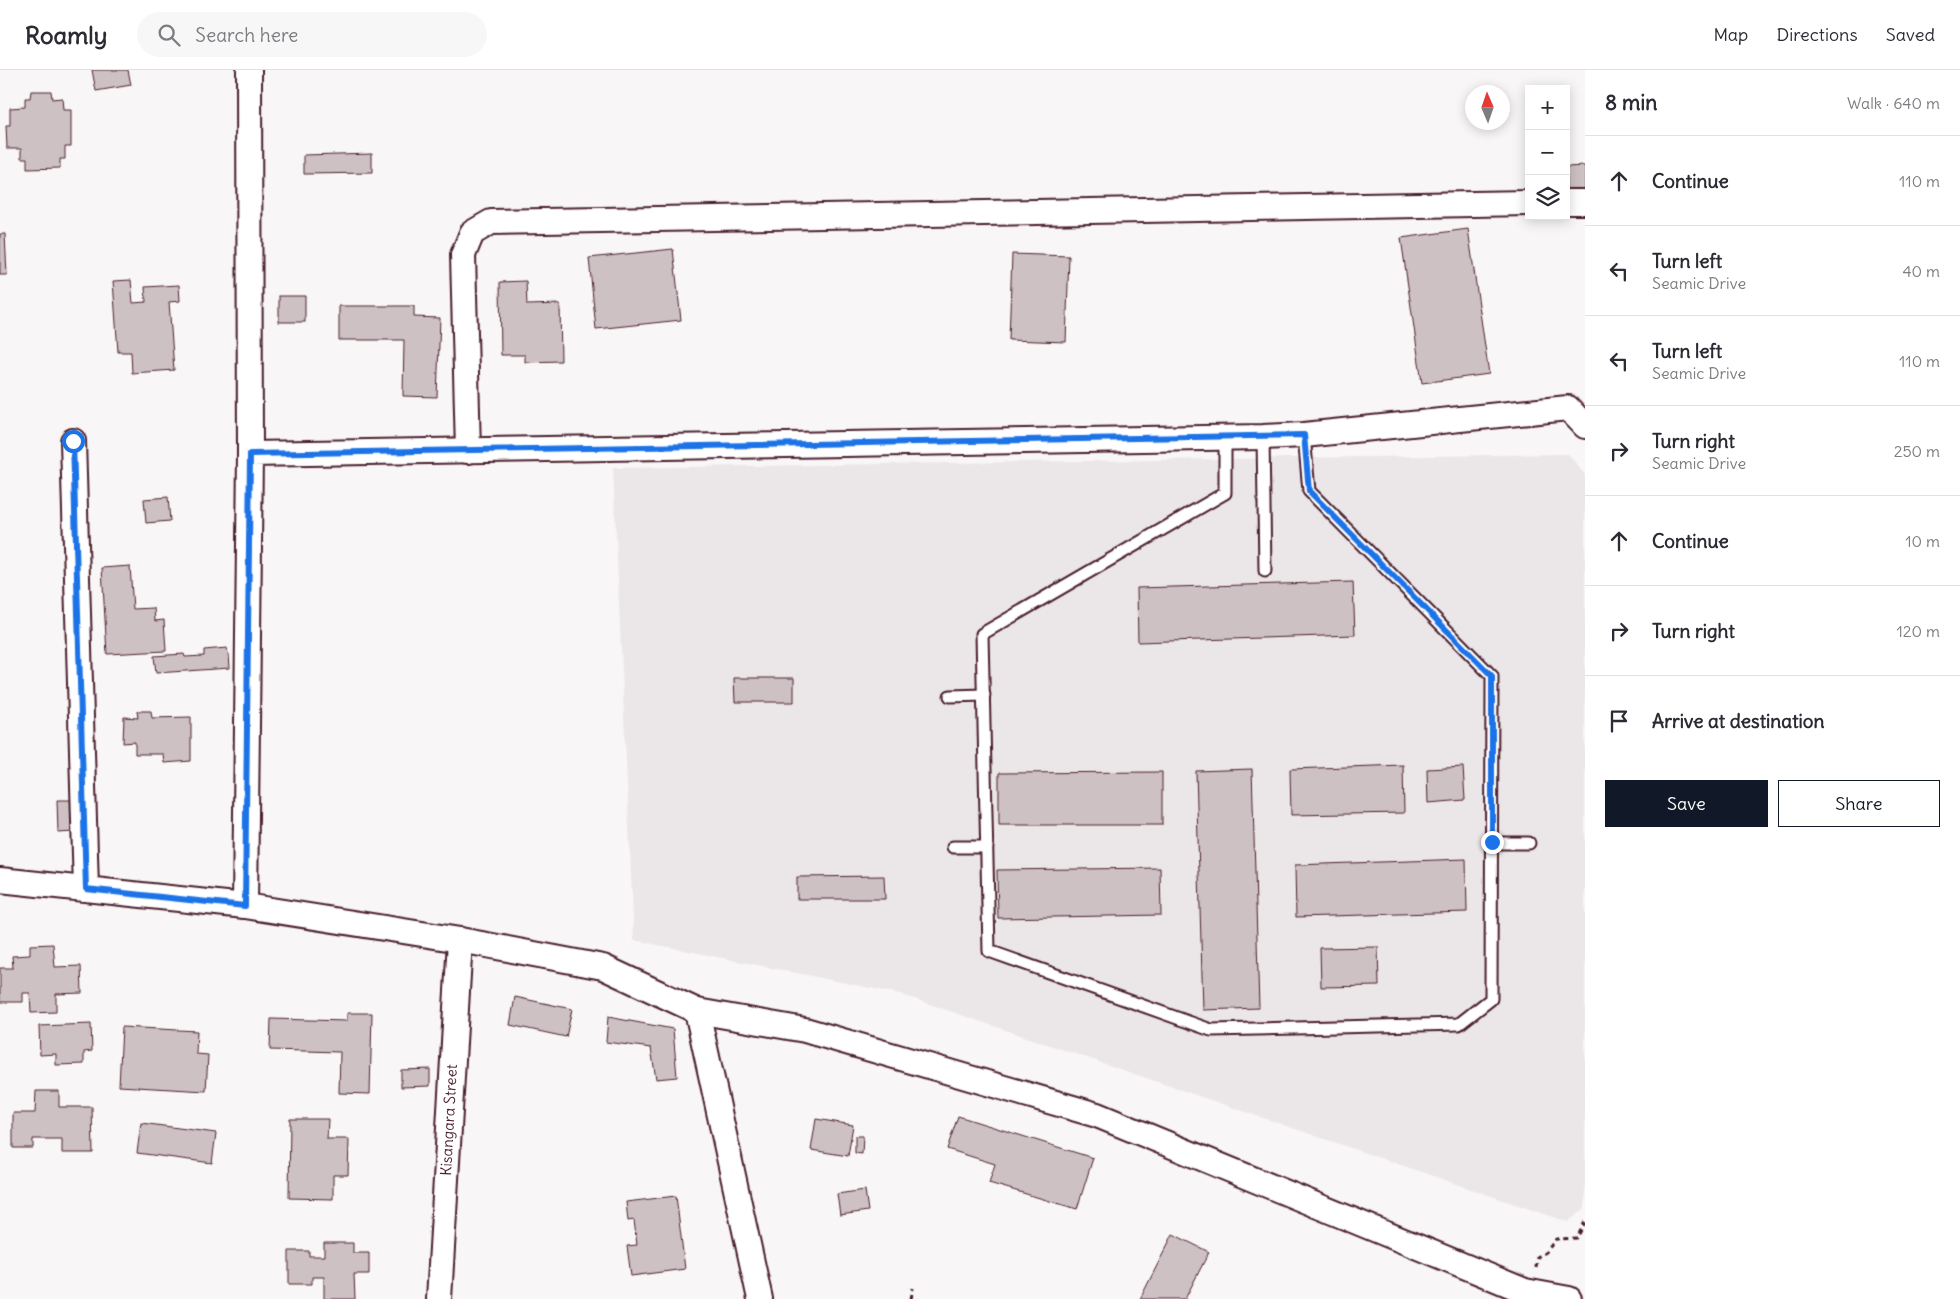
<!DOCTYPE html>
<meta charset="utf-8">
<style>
:root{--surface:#fff;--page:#f7f7f7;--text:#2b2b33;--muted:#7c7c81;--line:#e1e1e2;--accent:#111827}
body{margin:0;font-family:Delius,sans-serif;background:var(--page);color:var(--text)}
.controls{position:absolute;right:15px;top:15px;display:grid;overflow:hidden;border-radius:0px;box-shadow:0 2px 12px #0003}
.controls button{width:45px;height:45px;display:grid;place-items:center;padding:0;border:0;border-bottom:1px solid var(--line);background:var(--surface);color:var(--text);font:25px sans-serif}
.compass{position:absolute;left:1465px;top:15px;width:45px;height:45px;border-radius:50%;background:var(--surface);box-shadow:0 2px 12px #0003;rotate:358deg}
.stop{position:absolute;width:15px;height:15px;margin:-11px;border:4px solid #1a73e8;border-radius:50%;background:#fff}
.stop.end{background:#1a73e8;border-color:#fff;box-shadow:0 1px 5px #0008}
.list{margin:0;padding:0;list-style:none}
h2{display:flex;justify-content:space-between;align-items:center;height:65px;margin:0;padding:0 20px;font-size:21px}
h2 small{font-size:16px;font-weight:400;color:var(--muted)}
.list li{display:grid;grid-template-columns:32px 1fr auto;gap:15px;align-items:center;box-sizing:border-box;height:90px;padding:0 20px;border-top:1px solid var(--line)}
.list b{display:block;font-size:19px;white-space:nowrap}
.list p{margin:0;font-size:16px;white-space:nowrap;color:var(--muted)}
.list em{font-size:16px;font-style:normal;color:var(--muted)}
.actions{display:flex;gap:10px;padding:15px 20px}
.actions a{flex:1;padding:11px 0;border:1px solid var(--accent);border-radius:0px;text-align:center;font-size:18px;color:var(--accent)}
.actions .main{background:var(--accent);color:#fff}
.icon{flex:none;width:28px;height:28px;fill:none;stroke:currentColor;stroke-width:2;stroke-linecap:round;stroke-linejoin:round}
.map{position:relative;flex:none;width:1585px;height:1229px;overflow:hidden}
header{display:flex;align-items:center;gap:30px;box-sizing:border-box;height:70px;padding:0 25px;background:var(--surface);border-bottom:1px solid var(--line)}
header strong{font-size:24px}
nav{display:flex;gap:28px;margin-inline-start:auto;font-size:18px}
.search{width:350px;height:45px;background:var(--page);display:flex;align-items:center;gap:12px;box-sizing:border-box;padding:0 18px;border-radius:28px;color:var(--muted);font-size:19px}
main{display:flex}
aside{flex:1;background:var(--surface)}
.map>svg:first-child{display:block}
</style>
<header>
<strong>Roamly</strong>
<div class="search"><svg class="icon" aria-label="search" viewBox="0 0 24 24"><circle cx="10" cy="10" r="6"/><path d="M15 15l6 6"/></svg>Search here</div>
<nav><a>Map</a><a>Directions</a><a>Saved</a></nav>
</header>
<main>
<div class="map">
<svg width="1585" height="1229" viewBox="0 0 1585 1229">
<rect width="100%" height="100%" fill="#f8f6f7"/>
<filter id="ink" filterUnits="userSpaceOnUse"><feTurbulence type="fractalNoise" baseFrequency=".02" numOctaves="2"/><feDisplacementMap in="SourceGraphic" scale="10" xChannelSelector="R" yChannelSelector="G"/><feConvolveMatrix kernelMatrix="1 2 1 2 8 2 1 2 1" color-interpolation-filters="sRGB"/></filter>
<g filter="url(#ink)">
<polygon fill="#ebe6e8" points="1568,384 1585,405 1585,1138 1568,1152 900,924 634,870 613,398"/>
<g fill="#cdc1c4" stroke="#4a1f2b">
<polygon points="92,0 128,0 131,15 96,21"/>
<polygon points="31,21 51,21 52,29 62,28 63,40 71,40 71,76 65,76 65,89 60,89 60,98 27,99 27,88 22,88 22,78 7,78 6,56 10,56 10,38 25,37 25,28 30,28"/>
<polygon points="372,83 372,103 304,104 304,85"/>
<polygon points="1585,96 1585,120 1566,120 1566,97"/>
<polygon points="1468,159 1489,304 1422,313 1401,168"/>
<polygon points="0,164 5,164 7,205 0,205"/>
<polygon points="673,179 681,250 596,259 589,188"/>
<polygon points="1012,184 1069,186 1066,272 1009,270"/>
<polygon points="131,210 133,233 146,232 145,217 179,215 180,231 169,232 174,300 132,303 131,282 118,282 113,211"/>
<polygon points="526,211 527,235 560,234 561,291 525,292 525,285 501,285 500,212"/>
<rect x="279" y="226" width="26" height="26"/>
<polygon points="339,236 414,236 414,247 440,248 437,327 403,326 404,270 339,270"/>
<polygon points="168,427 170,451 146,453 144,429"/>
<polygon points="130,496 133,539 154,538 155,551 164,550 166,581 107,584 102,498"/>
<polygon points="1353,512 1355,565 1138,572 1137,518"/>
<polygon points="227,578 228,584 229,584 230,598 156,603 154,586 184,584 185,587 204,586 204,580"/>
<polygon points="734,608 794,608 794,632 735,632"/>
<polygon points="137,641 151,641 152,648 191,647 191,691 164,693 163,684 135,684 135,672 123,673 124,647 138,648"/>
<polygon points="1403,695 1404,743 1291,745 1290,699"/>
<polygon points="1463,697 1465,730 1428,733 1427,699"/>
<polygon points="1252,699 1259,938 1203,940 1196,701"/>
<polygon points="1162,702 1162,755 999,755 999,703"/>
<polygon points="57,730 72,730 74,762 58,763"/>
<polygon points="1466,789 1467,842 1296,847 1295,795"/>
<polygon points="1160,798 1161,845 998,848 997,800"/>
<polygon points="884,806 885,829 797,829 797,807"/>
<polygon points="53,874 55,897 81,896 82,923 56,924 56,942 31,943 30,923 23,923 23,932 0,932 0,898 13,898 12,886 30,885 30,875"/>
<polygon points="1378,877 1379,916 1321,917 1320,878"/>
<polygon points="515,927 572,939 566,967 510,955"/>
<polygon points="347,943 372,943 370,1024 339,1023 340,982 270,980 271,949 347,951"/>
<polygon points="608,947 673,959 677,1007 656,1009 651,978 606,972"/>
<polygon points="91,954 92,981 84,982 84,994 56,995 56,984 40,985 39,956"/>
<polygon points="122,957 197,961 196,984 208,985 206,1021 119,1016"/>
<polygon points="430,999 430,1016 401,1017 401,1000"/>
<polygon points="36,1021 59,1021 59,1037 92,1037 93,1083 62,1083 62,1069 33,1069 33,1078 13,1078 13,1043 35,1043"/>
<polygon points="958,1046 1093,1088 1077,1139 989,1113 995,1094 947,1079"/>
<polygon points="290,1049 328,1049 327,1069 349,1069 348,1105 333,1105 333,1129 289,1128"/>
<polygon points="816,1049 853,1055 848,1086 811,1080"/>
<polygon points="141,1053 216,1063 212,1093 137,1083"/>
<polygon points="855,1066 863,1066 862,1084 855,1083"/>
<polygon points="865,1120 868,1141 840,1145 837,1124"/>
<polygon points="676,1126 685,1199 631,1206 627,1176 637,1175 634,1150 628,1151 626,1132"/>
<polygon points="1173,1164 1209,1182 1185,1229 1140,1229"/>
<polygon points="324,1173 353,1173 353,1183 369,1183 369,1204 354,1204 355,1229 324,1229 324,1207 312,1207 312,1214 289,1214 289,1181 309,1181 309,1186 324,1186"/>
</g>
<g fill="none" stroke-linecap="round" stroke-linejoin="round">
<g stroke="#4a1f2b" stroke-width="15">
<g id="lane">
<polyline points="1225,367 1225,423 982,564 989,881 1211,960 1459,954 1491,929 1492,606 1309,421 1304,365"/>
<polyline points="1263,367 1265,501"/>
<polyline points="950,626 984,625"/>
<polyline points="1492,773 1529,773"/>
<polyline points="953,777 987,777"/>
</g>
</g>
<g stroke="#4a1f2b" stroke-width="28">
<g id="street">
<polyline points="249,0 250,384"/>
<polyline points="1566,132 1585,132"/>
<polyline points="73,371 86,819"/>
<polyline points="468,381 463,185 472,163 491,152 1529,133"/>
<polyline points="0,810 245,836 250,384 1263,367 1304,365 1568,338 1585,356"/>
<polyline points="245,836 460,870 603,897 697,941 805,960 1097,1045 1525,1221 1569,1229"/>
<polyline points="697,941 760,1229"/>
<polyline points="439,1229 460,870"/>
</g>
</g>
<g stroke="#4a1f2b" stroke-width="3" stroke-dasharray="5 4" stroke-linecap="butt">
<polyline points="1536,1198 1537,1187 1546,1182 1556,1169 1577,1168 1585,1152"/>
<polyline points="911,1229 913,1218"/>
</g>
<use href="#lane" stroke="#fff" stroke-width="11"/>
<use href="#street" stroke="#fff" stroke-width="24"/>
</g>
</g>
<g fill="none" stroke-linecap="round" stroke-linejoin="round" filter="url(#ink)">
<polyline stroke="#1a73e8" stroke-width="6" points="73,371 86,819 245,836 250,384 1304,365 1309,421 1492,606 1492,772"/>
</g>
<g text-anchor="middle" stroke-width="4" stroke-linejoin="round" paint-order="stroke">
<g font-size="15" fill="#4a1f2b" stroke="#fff">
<text transform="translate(449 1050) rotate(-87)" y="5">Kisangara Street</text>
</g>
</g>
</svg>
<div class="controls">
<button>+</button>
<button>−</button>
<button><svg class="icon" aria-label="layers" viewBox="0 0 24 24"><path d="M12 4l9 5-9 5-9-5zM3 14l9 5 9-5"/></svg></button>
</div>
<svg class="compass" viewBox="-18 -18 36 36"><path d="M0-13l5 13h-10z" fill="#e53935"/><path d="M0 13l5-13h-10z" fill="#7c7c81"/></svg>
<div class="stop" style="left:73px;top:371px"></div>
<div class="stop end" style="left:1492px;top:772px"></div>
</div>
<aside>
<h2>8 min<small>Walk · 640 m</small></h2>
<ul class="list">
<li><svg class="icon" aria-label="ahead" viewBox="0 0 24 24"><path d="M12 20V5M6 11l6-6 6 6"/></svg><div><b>Continue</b></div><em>110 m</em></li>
<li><svg class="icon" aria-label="left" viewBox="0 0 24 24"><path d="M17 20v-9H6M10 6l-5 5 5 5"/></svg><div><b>Turn left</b><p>Seamic Drive</p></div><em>40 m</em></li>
<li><svg class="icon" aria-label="left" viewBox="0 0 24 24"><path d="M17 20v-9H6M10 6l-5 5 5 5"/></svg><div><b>Turn left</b><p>Seamic Drive</p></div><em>110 m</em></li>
<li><svg class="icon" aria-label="right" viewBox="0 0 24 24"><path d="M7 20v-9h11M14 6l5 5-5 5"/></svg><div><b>Turn right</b><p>Seamic Drive</p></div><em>250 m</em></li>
<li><svg class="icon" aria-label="ahead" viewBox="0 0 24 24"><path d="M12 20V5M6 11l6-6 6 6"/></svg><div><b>Continue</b></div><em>10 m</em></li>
<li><svg class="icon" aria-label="right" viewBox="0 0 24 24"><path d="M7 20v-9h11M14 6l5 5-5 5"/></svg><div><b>Turn right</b></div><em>120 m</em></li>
<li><svg class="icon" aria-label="arrive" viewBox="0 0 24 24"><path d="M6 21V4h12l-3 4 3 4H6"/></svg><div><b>Arrive at destination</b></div></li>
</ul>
<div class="actions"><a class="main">Save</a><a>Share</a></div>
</aside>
</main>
